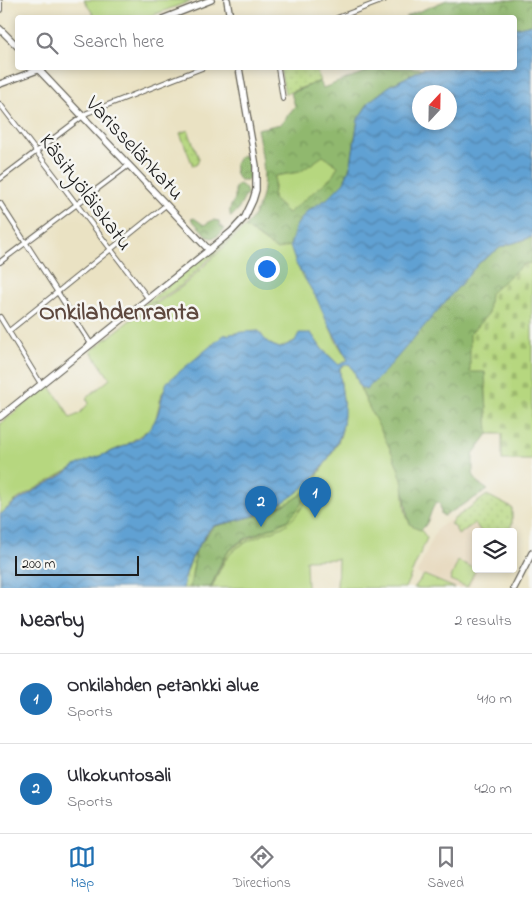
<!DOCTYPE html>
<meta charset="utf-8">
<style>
:root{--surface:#fff;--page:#f2f2f3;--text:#2b2b33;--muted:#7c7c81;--line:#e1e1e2;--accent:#1f6fb2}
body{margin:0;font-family:"Indie Flower",sans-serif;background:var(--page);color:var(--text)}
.controls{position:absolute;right:15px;bottom:15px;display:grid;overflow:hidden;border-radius:5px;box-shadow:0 2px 8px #0003}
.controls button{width:45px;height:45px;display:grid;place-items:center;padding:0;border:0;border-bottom:1px solid var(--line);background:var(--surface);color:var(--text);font:25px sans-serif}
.compass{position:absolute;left:412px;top:85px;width:45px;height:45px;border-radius:50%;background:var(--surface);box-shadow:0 2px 8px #0003;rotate:22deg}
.scale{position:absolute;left:15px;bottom:12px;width:124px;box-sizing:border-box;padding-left:5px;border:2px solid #1c1c1c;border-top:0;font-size:14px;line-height:18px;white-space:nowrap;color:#1c1c1c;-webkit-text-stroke:4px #f6f6f2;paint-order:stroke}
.you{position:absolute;left:266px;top:268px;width:18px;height:18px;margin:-12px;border:4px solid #fff;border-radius:50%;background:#1a73e8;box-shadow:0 0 0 8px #1a73e833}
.badge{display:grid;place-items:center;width:32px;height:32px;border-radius:50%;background:var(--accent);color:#fff;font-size:16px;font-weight:700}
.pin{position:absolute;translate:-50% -41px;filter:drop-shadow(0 1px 2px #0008)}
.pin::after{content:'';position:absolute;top:26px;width:18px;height:15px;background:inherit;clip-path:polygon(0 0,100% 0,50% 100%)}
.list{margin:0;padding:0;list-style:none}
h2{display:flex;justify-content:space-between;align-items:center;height:65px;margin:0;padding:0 20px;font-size:21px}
h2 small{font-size:16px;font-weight:400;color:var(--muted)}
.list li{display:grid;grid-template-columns:32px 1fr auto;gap:15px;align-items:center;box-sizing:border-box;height:90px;padding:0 20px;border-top:1px solid var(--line)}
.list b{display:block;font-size:19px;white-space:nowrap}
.list p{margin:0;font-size:16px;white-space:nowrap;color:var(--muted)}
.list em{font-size:16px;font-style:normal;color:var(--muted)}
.icon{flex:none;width:28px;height:28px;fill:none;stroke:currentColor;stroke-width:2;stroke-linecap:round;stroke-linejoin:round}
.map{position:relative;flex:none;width:532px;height:588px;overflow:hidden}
.search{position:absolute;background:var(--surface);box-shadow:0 2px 8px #0003;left:15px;right:15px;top:15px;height:55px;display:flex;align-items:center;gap:12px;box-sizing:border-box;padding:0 18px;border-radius:5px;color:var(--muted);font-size:19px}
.sheet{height:245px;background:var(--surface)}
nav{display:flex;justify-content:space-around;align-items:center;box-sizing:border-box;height:70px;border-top:1px solid var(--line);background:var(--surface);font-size:14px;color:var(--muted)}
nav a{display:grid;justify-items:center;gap:2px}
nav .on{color:var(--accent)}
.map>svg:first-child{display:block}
</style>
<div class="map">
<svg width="532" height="588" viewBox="0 0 532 588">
<defs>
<pattern id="grass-dots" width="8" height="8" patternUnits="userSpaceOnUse" patternTransform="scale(1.25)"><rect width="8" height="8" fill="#b6d77f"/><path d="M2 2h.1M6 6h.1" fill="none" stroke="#9cb86d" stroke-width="1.8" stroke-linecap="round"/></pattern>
<pattern id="forest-crowns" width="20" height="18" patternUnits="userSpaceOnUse" patternTransform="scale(1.25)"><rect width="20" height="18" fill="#90b86e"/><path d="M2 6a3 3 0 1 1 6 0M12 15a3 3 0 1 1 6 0" fill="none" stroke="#75955a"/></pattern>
<pattern id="cemetery-stones" width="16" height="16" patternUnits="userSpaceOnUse" patternTransform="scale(1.25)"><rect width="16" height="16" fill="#b6d77f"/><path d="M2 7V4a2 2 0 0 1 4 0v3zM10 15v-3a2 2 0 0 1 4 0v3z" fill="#9cb86d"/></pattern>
<pattern id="water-waves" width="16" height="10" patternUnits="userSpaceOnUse" patternTransform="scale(1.25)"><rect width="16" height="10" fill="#61a1d3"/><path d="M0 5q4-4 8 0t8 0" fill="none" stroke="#4f82aa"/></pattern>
</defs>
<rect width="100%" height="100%" fill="#f6f6f2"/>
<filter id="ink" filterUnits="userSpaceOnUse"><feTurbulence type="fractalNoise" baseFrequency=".02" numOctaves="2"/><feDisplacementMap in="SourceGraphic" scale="10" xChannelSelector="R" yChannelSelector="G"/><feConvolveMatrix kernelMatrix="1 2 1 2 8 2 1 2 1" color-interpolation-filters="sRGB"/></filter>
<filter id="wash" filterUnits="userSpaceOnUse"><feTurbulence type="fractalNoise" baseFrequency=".0096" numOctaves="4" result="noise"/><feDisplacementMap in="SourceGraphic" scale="20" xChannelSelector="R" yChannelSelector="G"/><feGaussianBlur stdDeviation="1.12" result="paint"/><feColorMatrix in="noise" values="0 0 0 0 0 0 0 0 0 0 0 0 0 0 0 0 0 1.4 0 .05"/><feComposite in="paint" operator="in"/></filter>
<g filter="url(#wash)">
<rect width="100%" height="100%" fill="#eae2c3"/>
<polygon fill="#e5d5b7" points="487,495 513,507 513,524 509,532 476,532 476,569 478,569 470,586 466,588 455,588 424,575 422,576 417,573 437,529"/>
<g fill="url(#grass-dots)" stroke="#697a4e">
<polygon points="280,68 316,68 320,81 285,94"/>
<polygon points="188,130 199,159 197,164 193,166 180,133"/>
<polygon points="240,227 241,228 182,285 140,311 143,306"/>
<path d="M319 472 315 481 317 484C308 498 299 517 284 526 278 530 269 532 262 535 229 549 226 554 212 588H209L211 587 218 570 228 552 241 542 287 521 304 492 295 500 250 518 233 522 196 550 190 588H183C188 561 197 548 212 526 256 516 287 507 319 472Z"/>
<polygon points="487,495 512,508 512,524 508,532 507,529 503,532 481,532 475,523 458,535 455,527 450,524 454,519"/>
</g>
<g fill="url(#forest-crowns)" stroke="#566a45" fill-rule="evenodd">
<polygon points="447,0 532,0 532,24 515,28 514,18 405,17"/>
<path d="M375 68H424L391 85 370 101 358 119 351 164 344 182 327 199 307 211 296 226 290 246 277 250 245 227C272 198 264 163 257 129L281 124 295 106 291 93 320 81 323 88ZM287 174 295 207 288 213 273 199 275 176Z"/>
<path d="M241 156H246L249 158 250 177 247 180H239C234 171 232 163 241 156Z"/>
<path d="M240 184 245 188 247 193 238 210 231 217C228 210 231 205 235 199V187Z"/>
<path d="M194 218 204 225 213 220 219 221 220 226 225 229C220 234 215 240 208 237L191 219Z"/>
<path d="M532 237V263L524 264 491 293 488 314 470 334 485 372 488 434 473 454V474L478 483 488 490 444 516 441 514 440 504 437 502C429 510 431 522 421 530 410 528 408 521 407 511 405 495 402 480 397 465 386 438 370 414 360 387L366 390 479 263 501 247Z"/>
<path d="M304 492 307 494C302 503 295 515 286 521 268 532 242 535 228 552 220 561 216 576 211 587L190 588 196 550 213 527C241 519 282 512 304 492Z"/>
</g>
<polygon fill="url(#cemetery-stones)" stroke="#697a4e" points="532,263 532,460 502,460 502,434 488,434 485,372 470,372 470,334 488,314 490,293 524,264"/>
<g fill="#b6d77f" stroke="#697a4e">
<polygon points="84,0 193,0 148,17 95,17"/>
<polygon points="323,156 338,166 332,177 288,213 273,199 275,176 300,172"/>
<path d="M245 227 277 250 290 246 296 264 317 299 336 341 348 360 339 365 322 349 311 333 280 348C270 345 265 341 259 331L224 335 187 367 162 393 155 422 148 430 126 445 74 467 26 494 15 501 0 515V424L49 385 65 408 70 418 79 414 89 403 86 398 110 379 91 351 129 321 183 286Z"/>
<path d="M349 364C355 370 357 380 360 388 373 419 393 448 402 480 405 493 403 510 409 522 412 527 416 529 421 530L427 538 405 588H337L338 559 306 560 307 588H212C226 555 229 549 262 535 269 532 277 530 284 526 298 517 308 498 317 484L315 481C322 466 334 453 340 437 348 414 340 390 340 367Z"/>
<polygon points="458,561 476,569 467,587 450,580"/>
<polygon points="424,575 455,588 414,588"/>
</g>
<path fill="url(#water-waves)" stroke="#3e5e78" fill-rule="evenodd" d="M532 24V237L501 247 479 263 387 369 366 390 360 387C356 379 355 370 349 364L340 367C339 386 347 405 343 424 341 437 334 448 328 459 310 487 282 507 250 517 237 521 225 523 212 526 197 547 187 562 183 588H0V515L1 514C20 497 38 489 59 477 65 474 70 469 75 466 98 454 140 447 154 422 161 410 161 395 167 382L224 335 242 332 259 331C265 341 270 345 280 348L295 341 299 333H311L322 349 339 365 348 360 326 320 317 299 296 264 290 246 296 226 307 211 327 199 344 182 351 164 358 119 370 101 391 85 424 68H514L515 28ZM420 92H450V122H420Z"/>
</g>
<g filter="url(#ink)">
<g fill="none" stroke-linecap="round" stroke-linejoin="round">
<g stroke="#646156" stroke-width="6">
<g id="street">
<polyline points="0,2 0,10"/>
<polyline points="337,18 384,0"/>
<polyline points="278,68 283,99"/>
<polyline points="0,104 148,298"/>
<polyline points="0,179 87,113 202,68"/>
<polyline points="0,203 91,344"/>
<polyline points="0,262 129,165"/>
<polyline points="0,317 41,384"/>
<polyline points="9,331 166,205"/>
</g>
</g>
<g stroke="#646156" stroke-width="8">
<g id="secondary">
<polyline points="227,0 230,18"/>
<polyline points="165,18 211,0"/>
<polyline points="0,29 18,47"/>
<polyline points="37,68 209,250"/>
<polyline points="0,84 43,68"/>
<polyline points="0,417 209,250 232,231 245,217 253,200 256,190 256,166 239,68"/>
<polyline points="514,588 532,553"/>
</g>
</g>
<use href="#street" stroke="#fff" stroke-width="4"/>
<use href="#secondary" stroke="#fff" stroke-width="5.5"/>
</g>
</g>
<g text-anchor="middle" stroke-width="5" stroke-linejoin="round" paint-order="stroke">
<g font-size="22" fill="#1c1c1c" stroke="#f6f6f2">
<text transform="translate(136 147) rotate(47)" y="8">Varisselänkatu</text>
<text transform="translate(87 191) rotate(53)" y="8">Käsityöläiskatu</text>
</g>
<g font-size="24" font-weight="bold" fill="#5d483e" stroke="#f6f6f2">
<text x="119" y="319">Onkilahdenranta</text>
</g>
</g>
</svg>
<div class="controls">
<button><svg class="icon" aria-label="layers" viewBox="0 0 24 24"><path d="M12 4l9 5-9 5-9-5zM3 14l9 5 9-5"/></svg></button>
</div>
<svg class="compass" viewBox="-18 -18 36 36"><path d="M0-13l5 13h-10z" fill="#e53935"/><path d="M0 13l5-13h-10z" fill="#7c7c81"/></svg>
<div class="scale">200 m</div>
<div class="you"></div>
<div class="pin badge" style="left:315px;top:518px">1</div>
<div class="pin badge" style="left:261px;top:527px">2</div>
<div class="search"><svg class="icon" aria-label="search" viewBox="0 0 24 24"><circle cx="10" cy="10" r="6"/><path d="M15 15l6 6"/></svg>Search here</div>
</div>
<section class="sheet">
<h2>Nearby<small>2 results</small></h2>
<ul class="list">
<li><span class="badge">1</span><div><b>Onkilahden petankki alue</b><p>Sports</p></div><em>410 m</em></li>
<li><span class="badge">2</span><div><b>Ulkokuntosali</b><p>Sports</p></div><em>420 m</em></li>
</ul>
</section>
<nav>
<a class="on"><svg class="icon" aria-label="map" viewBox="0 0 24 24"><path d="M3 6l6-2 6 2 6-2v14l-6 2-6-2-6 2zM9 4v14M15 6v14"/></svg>Map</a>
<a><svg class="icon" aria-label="directions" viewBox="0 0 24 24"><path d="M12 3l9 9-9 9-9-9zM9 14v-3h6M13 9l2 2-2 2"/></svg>Directions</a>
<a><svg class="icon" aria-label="saved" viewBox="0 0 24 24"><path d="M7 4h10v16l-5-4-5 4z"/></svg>Saved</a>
</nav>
